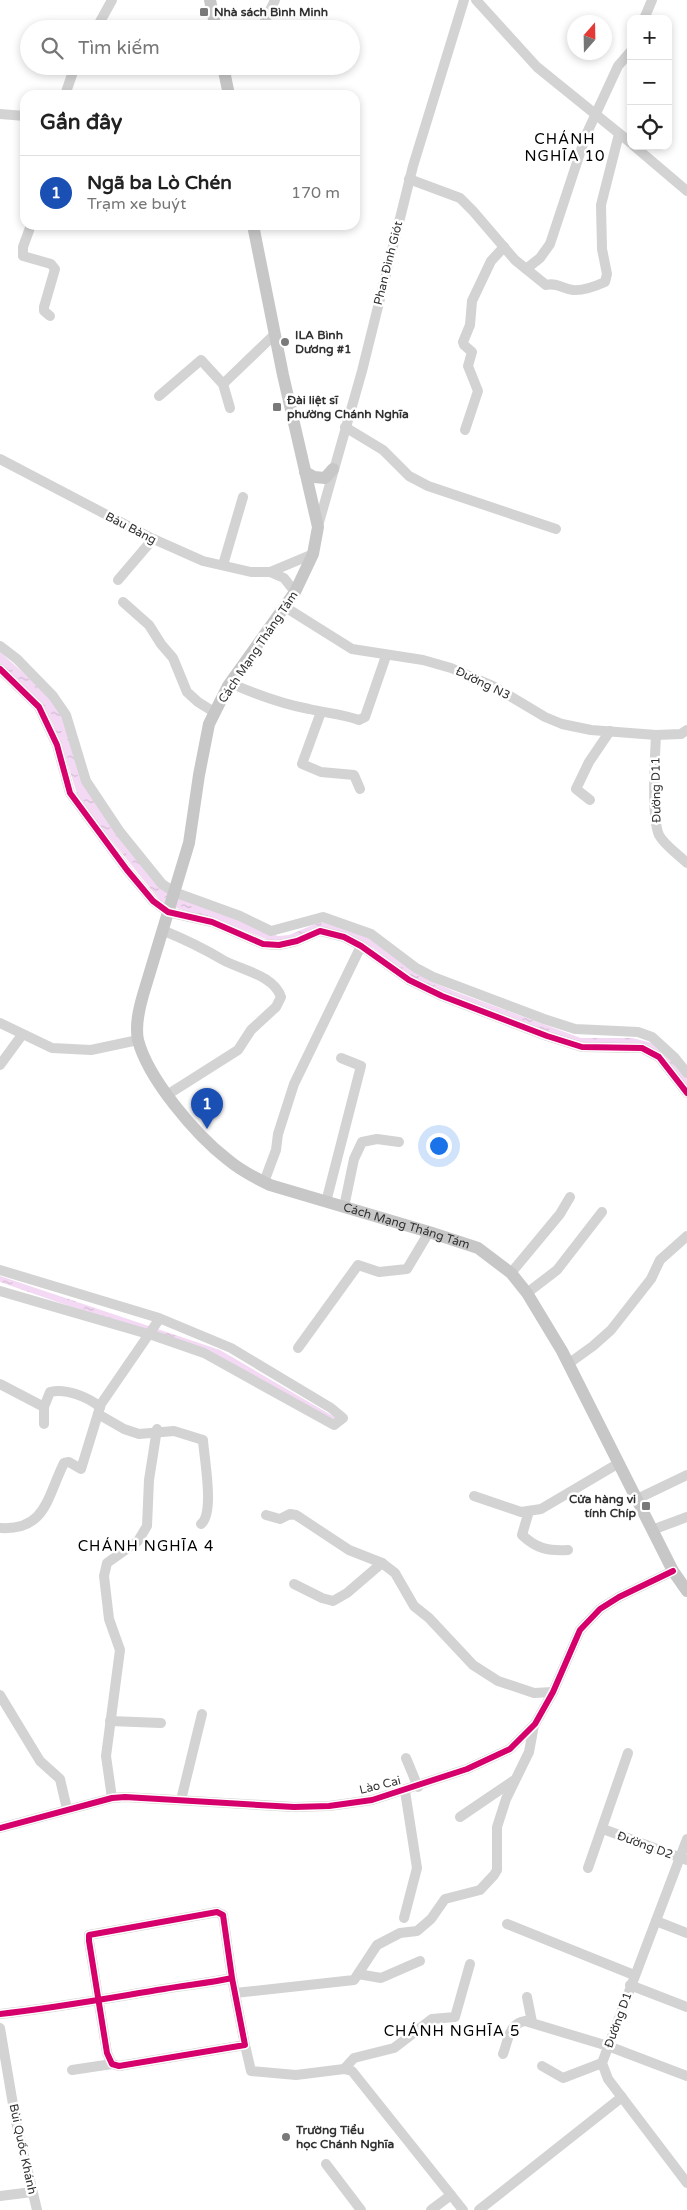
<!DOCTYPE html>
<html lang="vi">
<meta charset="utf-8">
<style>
:root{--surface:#fff;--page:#f2f2f2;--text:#222;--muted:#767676;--line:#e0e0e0;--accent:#db2777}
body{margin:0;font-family:"Varela Round",sans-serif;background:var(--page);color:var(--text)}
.controls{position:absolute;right:15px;top:15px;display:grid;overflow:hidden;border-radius:10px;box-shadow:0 2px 8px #0003}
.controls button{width:45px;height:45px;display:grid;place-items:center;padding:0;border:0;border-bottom:1px solid var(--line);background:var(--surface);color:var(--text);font:25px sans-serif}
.compass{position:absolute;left:567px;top:15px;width:45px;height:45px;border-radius:50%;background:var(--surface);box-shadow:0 2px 8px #0003;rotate:20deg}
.you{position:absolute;left:438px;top:1145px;width:18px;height:18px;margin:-12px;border:4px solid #fff;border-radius:50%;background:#1a73e8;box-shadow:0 0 0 8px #1a73e833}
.badge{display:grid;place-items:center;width:32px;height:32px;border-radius:50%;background:var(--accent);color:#fff;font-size:16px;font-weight:700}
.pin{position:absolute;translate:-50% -41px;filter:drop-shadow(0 1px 2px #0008)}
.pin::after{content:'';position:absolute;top:26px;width:18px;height:15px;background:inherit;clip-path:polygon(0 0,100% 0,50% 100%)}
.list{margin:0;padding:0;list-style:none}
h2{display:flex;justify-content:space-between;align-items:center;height:65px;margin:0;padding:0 20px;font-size:21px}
h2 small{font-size:16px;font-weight:400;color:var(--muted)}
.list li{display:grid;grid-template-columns:32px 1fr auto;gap:15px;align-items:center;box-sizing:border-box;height:75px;padding:0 20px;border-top:1px solid var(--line)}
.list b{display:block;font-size:19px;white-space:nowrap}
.list p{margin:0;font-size:16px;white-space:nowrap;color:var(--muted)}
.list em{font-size:16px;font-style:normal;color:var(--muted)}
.icon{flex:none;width:28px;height:28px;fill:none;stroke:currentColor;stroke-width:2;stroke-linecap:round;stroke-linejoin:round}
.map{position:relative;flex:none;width:687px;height:2210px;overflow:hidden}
.search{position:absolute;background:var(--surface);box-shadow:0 2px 8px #0003;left:20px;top:20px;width:340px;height:55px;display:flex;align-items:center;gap:12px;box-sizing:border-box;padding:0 18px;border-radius:28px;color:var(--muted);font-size:19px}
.panel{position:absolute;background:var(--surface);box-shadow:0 2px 8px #0003;left:20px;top:90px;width:340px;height:140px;border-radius:15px}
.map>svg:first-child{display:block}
</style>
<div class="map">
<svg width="687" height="2210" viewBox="0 0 687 2210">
<defs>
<pattern id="water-ripples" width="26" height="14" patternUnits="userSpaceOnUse" patternTransform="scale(1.25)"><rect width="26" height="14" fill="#f4d9f4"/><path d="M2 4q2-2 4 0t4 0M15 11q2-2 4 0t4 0" fill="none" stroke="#d2bbd2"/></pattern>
</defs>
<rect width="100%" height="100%" fill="#fff"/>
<g fill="url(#water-ripples)">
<polygon points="0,652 55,701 72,736 89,792 165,889 278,936 289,935 320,922 334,923 377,942 428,980 456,992 581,1038 632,1038 656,1044 687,1076 687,1087 655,1051 580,1045 424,987 373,948 332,930 276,943 221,921 188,912 161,902 79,800 60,740 51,720 40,702 0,665"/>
<polygon points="0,1276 220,1350 338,1419 334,1420 224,1360 0,1282"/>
</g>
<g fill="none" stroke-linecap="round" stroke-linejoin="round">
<g stroke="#d3d3d3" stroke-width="10">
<polyline points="476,0 537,67 631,143"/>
<polyline points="644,19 652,0"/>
<polyline points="96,29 112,0"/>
<polyline points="261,29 275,0"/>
<polyline points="65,95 75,66"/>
<polyline points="0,114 25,116"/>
<polyline points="634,146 687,191"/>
<path d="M409 179 460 198 473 211 515 260 546 285C557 282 563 289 573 290 583 291 596 286 605 282L607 274 602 249 601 205 619 134"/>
<polyline points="31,225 23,247 23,256 51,264 55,269 44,307 44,311 50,316"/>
<polyline points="526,269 540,258 550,244 586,135 618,66 631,51"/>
<polyline points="223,384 275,334"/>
<polyline points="159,396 201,360 223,384 230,408"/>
<polyline points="345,427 383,450 409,476 428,486 556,529"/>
<polyline points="465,430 478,391 468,366 472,352 464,345 463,342 470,325 472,301 491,261 504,247"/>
<polyline points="0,459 149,537 203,561 251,572 270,572 313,554"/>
<polyline points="318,526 362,371 413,166 464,0"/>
<polyline points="223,565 243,497"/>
<polyline points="270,572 284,578 295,592"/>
<polyline points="118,580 153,539"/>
<polyline points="123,602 149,625 161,644 173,658 187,692 198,702 214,712"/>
<polyline points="285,607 352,649 423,660 451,668 493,686 545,717 562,724 591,730 656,735 681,734 687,730"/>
<polyline points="0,646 17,659 53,696 66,715 86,781 120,832 162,884 174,892 240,916 271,931 323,917 371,934 416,968 433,977 544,1019 575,1029 638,1032 652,1037 675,1058 687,1073"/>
<polyline points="0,669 39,707 57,745 70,793 127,870 153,901 168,912 212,922 263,944 279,945 297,941 320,931 344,937 361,946 409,980 442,996 547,1036 582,1047 642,1048 659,1057 687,1093"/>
<path d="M230 683C255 694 282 704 309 709 326 713 342 714 359 720L365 717 386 656"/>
<polyline points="321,712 302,764 321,772 354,775 360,789"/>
<path d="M656 735C655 757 651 817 659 835 664 845 679 855 687 863"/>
<polyline points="590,800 576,789 589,762 610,731"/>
<path d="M162 930C184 939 203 948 223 960 241 970 274 975 281 997L276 1007 251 1030 238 1050 167 1095"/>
<polyline points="0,1023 52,1048 91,1050 138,1040"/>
<polyline points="0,1065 22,1035"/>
<polyline points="264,1182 276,1150 278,1134 294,1084 361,946"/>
<polyline points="326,1202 361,1066 341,1058"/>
<polyline points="344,1207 354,1159 362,1142 377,1139 399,1142"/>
<polyline points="0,1270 159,1318 231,1348 331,1408 343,1418 334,1425 204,1353 155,1336 0,1291"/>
<polyline points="511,1273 560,1214 570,1197"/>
<polyline points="527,1293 557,1270 602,1212"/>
<polyline points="298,1348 358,1265 379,1272 407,1269 429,1232"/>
<polyline points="568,1364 593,1346 611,1330 651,1279 660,1260 687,1236"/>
<polyline points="0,1384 44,1407 44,1424"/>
<path d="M44 1407 50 1392C66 1388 88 1397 100 1407"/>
<path d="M98 1414 124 1429 139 1434 174 1431 203 1440C204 1458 215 1513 201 1524"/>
<polyline points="474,1496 521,1512 541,1509 619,1463"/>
<polyline points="637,1499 687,1475"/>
<path d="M529 1511 522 1535C537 1549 548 1551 568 1550"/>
<polyline points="266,1515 280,1519 290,1514 296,1515 349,1550 382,1563 395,1573 414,1606 429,1618 473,1665 498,1681 534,1693 553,1692"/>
<path d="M0 1528C46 1531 47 1497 64 1463L69 1462 81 1469 101 1404 158 1321"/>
<polyline points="652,1530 687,1517"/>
<polyline points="294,1584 322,1598 333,1601 347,1593 382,1563"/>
<polyline points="0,1695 40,1761 60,1779 67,1809"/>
<polyline points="110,1721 161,1723"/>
<polyline points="406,1758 418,1787"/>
<polyline points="112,1798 106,1756 120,1650 109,1619 104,1576 107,1563 138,1541 147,1526 149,1480 157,1429"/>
<polyline points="181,1800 202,1714"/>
<polyline points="460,1817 513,1781"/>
<polyline points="0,1828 112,1798 125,1797 294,1807 329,1806 372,1800 467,1769 510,1749 535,1724 553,1692 580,1630 600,1609 619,1597 673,1571"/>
<polyline points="603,1829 687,1860"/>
<polyline points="687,1839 602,2063 608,2079 687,2183"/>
<polyline points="588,1868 628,1753"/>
<polyline points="404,1918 417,1868 405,1791"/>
<polyline points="656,1921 687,1933"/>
<polyline points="507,1924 634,1975"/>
<polyline points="358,1974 381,1978 420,1961"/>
<polyline points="630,1985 687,2007"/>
<polyline points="235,1993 354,1980 377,1945 400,1933 417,1931 431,1919 445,1899 480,1890 494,1875 497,1870 497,1827 506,1799 529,1752 534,1725"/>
<polyline points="527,1997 532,2022"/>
<path d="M0 2014C55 2008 109 1998 164 1989 186 1985 210 1983 232 1978L223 1915 217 1912 89 1935V1941L107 2053 112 2064 119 2066 245 2045 232 1978"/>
<polyline points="0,2028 16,2122 37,2210"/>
<polyline points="245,2045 251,2071 296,2075 344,2069 352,2071 463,2210"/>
<path d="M503 2054C508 2041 509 2023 525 2021L608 2046 687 2076"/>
<polyline points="542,2066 563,2078 602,2063"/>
<polyline points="344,2069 354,2058 394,2048 432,2019 455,2017 470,1964"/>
<polyline points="72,2070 112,2064"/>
<polyline points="326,2164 361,2210"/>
<polyline points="0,2196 32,2192"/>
<polyline points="431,2210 451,2195"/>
<polyline points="479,2210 622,2097"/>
</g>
<g stroke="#c7c7c7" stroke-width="12">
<polyline points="210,0 216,29"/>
<polyline points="223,66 229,95"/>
<path id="s1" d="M253 225 283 375 318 527 313 554 295 592 228 686 209 724 199 775 189 843 143 995C139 1009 135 1025 138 1040 148 1079 196 1135 227 1159 240 1170 255 1178 270 1185L429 1232 478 1248 511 1273 527 1293 562 1351 673 1571 687 1591"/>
<polyline points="305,472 314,477 325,478 333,469"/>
</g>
<g stroke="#fff" stroke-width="9">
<g id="cycleway">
<polyline points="0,669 39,707 57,745 70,793 127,870 153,901 168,912 212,922 263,944 279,945 297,941 320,931 344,937 361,946 409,980 442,996 547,1036 582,1047 642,1048 659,1057 687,1093"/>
<polyline points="0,1828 112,1798 125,1797 294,1807 329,1806 372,1800 467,1769 510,1749 535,1724 553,1692 580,1630 600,1609 619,1597 673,1571"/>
<path d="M0 2014C55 2008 109 1998 164 1989 186 1985 210 1983 232 1978L223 1915 217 1912 89 1935V1941L107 2053 112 2064 119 2066 245 2045 232 1978"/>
</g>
</g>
<use href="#cycleway" stroke="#d6006c" stroke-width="6"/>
</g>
<g fill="#797979" stroke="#fff" stroke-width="2">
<rect x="199" y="7" width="10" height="10" rx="2.5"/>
<circle cx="285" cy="342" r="5"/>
<rect x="272" y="402" width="10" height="10" rx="2.5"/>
<rect x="641" y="1501" width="10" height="10" rx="2.5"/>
<circle cx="286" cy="2137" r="5"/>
</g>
<g text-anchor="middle" stroke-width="5" stroke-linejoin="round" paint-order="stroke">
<g font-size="12" font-weight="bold" fill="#313131" stroke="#fff" text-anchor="start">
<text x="214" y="16">Nhà sách Bình Minh</text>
<text x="295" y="339">ILA Bình<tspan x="295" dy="14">Dương #1</tspan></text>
<text x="287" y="404">Đài liệt sĩ<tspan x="287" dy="14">phường Chánh Nghĩa</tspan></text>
<text x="636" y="1503" text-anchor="end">Cửa hàng vi<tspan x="636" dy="14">tính Chíp</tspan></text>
<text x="296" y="2134">Trường Tiểu<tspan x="296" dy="14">học Chánh Nghĩa</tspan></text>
</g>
<g font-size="12" fill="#313131" stroke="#fff">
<text transform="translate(388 263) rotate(-76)" y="4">Phan Đình Giót</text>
<text transform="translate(131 528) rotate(27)" y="4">Bàu Bàng</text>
<text transform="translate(258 647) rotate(-56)" y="4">Cách Mạng Tháng Tám</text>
<text transform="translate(483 683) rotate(26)" y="4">Đường N3</text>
<text transform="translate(656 790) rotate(-91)" y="4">Đường D11</text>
<text dy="4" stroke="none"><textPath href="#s1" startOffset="1205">Cách Mạng Tháng Tám</textPath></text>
<text transform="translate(380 1785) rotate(-14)" y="4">Lào Cai</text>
<text transform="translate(645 1845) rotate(20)" y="4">Đường D2</text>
<text transform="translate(618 2020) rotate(-70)" y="4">Đường D1</text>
<text transform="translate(23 2149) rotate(78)" y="4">Bùi Quốc Khánh</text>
</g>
<g font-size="15" letter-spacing="1" fill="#000" stroke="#fff">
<text x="565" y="144">CHÁNH<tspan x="565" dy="17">NGHĨA 10</tspan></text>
<text x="146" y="1551">CHÁNH NGHĨA 4</text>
<text x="452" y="2036">CHÁNH NGHĨA 5</text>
</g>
</g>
</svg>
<div class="controls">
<button>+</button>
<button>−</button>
<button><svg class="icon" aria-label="locate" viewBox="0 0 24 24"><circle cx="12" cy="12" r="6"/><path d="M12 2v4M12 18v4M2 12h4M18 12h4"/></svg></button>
</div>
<svg class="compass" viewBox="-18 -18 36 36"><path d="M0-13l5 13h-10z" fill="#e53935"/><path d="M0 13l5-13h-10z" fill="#767676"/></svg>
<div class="you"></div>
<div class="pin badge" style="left:207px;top:1129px;background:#1a4fb4">1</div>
<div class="search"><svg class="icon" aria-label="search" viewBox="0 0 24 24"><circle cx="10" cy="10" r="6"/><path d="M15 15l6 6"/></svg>Tìm kiếm</div>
<section class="panel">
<h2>Gần đây<small></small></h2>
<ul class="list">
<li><span class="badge" style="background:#1a4fb4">1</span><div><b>Ngã ba Lò Chén</b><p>Trạm xe buýt</p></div><em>170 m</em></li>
</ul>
</section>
</div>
